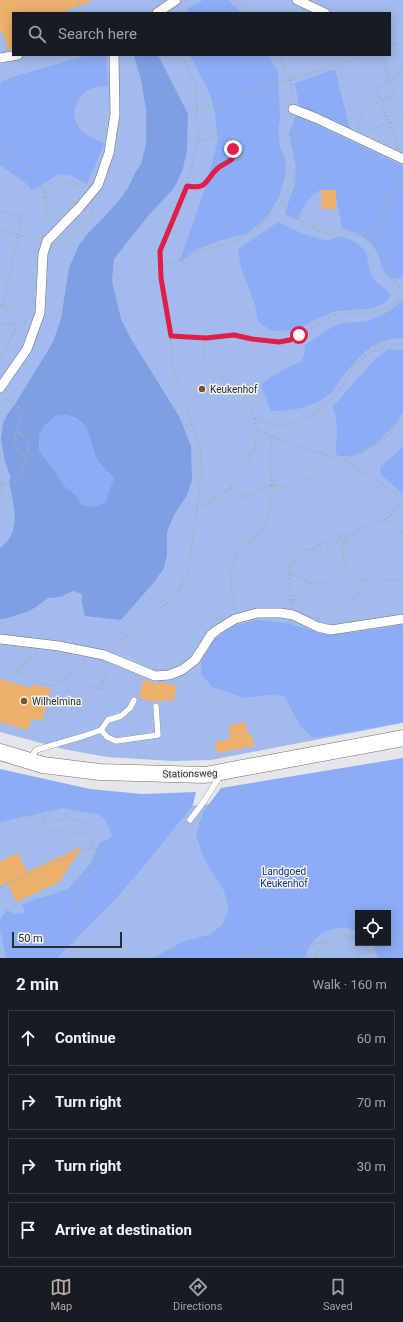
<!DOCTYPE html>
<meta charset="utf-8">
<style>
:root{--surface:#171b24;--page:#242831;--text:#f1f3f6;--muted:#9ea1a6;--line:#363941;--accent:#bbac9c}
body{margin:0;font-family:Roboto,sans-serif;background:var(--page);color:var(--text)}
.controls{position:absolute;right:12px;bottom:12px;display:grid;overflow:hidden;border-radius:0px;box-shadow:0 2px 10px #0003}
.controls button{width:36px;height:36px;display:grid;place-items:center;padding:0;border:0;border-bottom:1px solid var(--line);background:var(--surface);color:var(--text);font:20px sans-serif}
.scale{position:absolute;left:12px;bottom:10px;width:110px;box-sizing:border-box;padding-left:4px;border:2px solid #2c2d2e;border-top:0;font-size:11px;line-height:14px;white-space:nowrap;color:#2c2d2e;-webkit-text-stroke:3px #f2f3f6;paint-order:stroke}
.stop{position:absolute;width:12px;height:12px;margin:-9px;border:3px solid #e11d48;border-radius:50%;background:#fff}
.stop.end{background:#e11d48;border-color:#fff;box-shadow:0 1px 4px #0008}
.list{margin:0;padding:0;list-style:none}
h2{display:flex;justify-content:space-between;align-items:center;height:52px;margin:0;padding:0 16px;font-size:17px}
h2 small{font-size:13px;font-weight:400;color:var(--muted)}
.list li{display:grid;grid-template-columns:26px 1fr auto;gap:12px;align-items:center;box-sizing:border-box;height:56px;margin:0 8px 8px;padding:0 8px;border:1px solid var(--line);border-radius:0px}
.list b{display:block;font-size:15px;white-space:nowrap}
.list em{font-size:13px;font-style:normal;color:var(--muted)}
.icon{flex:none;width:22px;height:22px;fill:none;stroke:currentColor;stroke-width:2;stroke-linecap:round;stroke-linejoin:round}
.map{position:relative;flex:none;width:403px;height:958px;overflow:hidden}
.search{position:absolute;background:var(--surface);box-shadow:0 2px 10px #0003;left:12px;right:12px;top:12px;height:44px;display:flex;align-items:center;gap:10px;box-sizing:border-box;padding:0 14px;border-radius:0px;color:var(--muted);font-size:15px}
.sheet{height:308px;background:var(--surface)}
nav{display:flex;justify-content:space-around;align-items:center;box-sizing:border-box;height:56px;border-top:1px solid var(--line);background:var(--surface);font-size:11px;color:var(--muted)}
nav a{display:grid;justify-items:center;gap:2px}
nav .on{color:var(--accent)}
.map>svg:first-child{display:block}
</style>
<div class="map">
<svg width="403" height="958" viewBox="0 0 403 958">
<rect width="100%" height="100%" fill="#e5e6e9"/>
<g fill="#a3bbec" fill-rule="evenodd">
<path d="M0 0H403V723L211 760 173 761 107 757 63 749 0 732ZM13 13H390V55H13Z"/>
<path d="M403 768V958H0V780L171 807 238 802ZM358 913H388V943H358Z"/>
</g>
<g fill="#8cadf5">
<polygon points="203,0 228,0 242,13 186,13 189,8"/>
<path d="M88 55H106L108 87C104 87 99 86 96 87 79 91 69 111 78 126 83 135 95 139 104 143L97 162 87 184 70 175 59 174 32 191 27 184 0 165V84L3 81 9 78Z"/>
<polygon points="190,55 268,55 278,72 280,119 278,131 280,147 285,159 286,173 279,197 270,213 263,221 246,234 221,240 196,250 179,263 208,180 218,139 215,113 210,94"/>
<polygon points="335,69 350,129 299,107 295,83"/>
<path d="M296 115 403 166V277L392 279C381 271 383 267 378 255 370 237 359 234 342 228L337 200 329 192 320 190C308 198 302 206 298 220L288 216 285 213 295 183 296 166 289 134 294 120Z"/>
<path d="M278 222C289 228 314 239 327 240 332 240 337 236 342 237 350 238 361 245 365 251 369 259 368 268 371 275 375 284 387 287 390 295L387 301 379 306 368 309 336 311 310 322 299 330 272 331 258 322 255 305 241 268 238 249Z"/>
<path d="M400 302H403V338C374 336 357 359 341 379 338 384 334 390 330 394 313 407 293 412 271 411L261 385C273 374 286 368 301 362L304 356 305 345C315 339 325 330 337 325 346 322 353 322 362 322 376 320 390 312 400 302Z"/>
<path d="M389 349 403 350V412L397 422 375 444 362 452 351 456H338L336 453C336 435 340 424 332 406L338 401 376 358Z"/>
<path d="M65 415 80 420 89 433 94 447 96 457 101 465 110 472 115 478C112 486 108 493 106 502L95 507 82 505 75 494 66 488 39 450V435L46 424 55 416Z"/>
<polygon points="403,446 403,494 380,474 380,467 399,451"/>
<polygon points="257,620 288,623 319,633 347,633 386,628 403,624 403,722 322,737 312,737 301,727 284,696 269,695 244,698 212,687 201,674 202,656 217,637 233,626"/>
<path d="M403 758V958H378L372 943H388V913H358V932C336 920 310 935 305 958H153L184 941 209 935 222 925 229 909 224 891 204 859 196 835 203 812 221 788Z"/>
<polygon points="0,769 90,789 142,794 196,792 193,805 144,866 111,904 57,958 6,958 0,929 0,920 7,910 16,914 26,913 22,905 36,899 53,894 69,888 91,863 100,842 108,840 112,835 105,819 98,814 63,808 0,822"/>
</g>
<path fill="#7f9fe5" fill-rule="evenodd" d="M134 55H158L188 114 187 150 183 169 174 188 148 216 114 259 112 281 121 319 131 339 179 416 191 446 192 480 187 495 174 515 167 532V554L164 568 155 581 121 620 85 616 82 603V594L73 591 60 597 48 598 36 607 29 611 8 618 0 619V548C23 533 13 503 9 481L11 478 5 462 1 440 3 423 7 415 19 398 53 342 61 319 69 268 79 245 89 232 106 215 120 199 128 188 135 173 141 164 146 144V109L141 80ZM65 415C69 416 76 417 79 420 90 428 92 446 96 457 100 466 109 471 114 478 112 486 108 492 106 502L95 507 82 505 75 494 66 488 39 450V435L46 424 55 416Z"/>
<g fill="#edb06d">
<polygon points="0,0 90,0 90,2 67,10 68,13 13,13 13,50 8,51 2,32 0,33"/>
<polygon points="321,190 336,190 336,209 322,209"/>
<polygon points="0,679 31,688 33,684 51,689 42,721 31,719 28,730 0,722"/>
<polygon points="143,680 159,684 159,682 177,686 173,702 164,699 164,702 155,700 154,702 139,698"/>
<polygon points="244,722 249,735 252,735 254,746 217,753 215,742 230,739 229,726"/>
<polygon points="83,846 59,882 16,902 7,882 0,886 0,861 18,853 27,872"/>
</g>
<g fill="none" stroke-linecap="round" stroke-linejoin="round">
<g stroke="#6d6f71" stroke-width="6">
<g id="service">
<polyline points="101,730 107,737 116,741 158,735 156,706"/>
<polyline points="30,759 36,750 84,736 101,730 108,720 121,716 130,708 134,700"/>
<polyline points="190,820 205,800 221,774"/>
</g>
</g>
<g stroke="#6d6f71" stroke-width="10">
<g id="pedestrian">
<polyline points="297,0 325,13"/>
<polyline points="157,13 176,0"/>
<polyline points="0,58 18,55"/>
<polyline points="293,109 316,118 403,159"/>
<polyline points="0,388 27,349 40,313 43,254 47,241 79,208 98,185 109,153 115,114 114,55"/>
<polyline points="0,639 59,646 104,655 155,676 169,675 182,670 195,660 211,635 217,630 235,619 257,613 281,613 293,615 318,627 331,630 403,619"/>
</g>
</g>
<g stroke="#6d6f71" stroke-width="17">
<polyline id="secondary" points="0,752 43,765 100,772 205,775 403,738"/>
</g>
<g stroke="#aaabad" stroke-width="2.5" stroke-dasharray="1 3" stroke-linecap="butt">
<polyline points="78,0 82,13"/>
<polyline points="235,0 244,7 248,13"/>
<polyline points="390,46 403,41"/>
<polyline points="278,55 291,80 292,98"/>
<polyline points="197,111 215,106 232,96 252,89 291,80 363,55"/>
<polyline points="357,126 368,105 396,96 382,55"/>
<polyline points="368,130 403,118"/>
<path d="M198 143 216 135C224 139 231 143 234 152"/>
<polyline points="396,143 377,89 403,71"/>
<polyline points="0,150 13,154 31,169 44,192 48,213 48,224"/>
<path d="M187 186C209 190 205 179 218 168 223 164 228 163 232 159V155L236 151 241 155 242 158 237 162 234 161 232 159"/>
<path d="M46 198C57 183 65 175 82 188"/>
<polyline points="281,202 300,220 320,231 331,233 346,232 370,240 378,249 403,295"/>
<polyline points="0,212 22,216 3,305"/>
<polyline points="0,231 37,239"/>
<polyline points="370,240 403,176"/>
<path d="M59 246C68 244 93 219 94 209"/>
<path d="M161 268C171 264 181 257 191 254 206 248 230 244 243 237 271 222 294 192 297 160 298 147 296 134 295 121"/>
<polyline points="0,305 29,311"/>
<polyline points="0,324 14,323 16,327 0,361"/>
<polyline points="171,336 206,338 234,335 267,342 279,342 290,340 333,315 373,312 392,306 403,297"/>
<path d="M206 338 203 355 208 364 240 394 248 404 255 419C260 421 265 423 270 424 296 429 323 411 339 390 345 381 350 370 358 362 371 351 386 345 403 344"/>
<polyline points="375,351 375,344 384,325 388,307"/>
<polyline points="255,419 256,430"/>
<polyline points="19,433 28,439 28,452 23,456"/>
<path d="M346 460C372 449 385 440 403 417"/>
<polyline points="0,477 3,491 0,498"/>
<path d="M2 484 11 483 15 484 16 480C20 477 24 472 23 467L25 464 23 456 16 447 15 435 19 433 18 426 23 415C19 406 13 403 4 399"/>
<path d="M230 488 244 497C257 495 258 486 272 486L270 453 272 436"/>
<path d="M403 503C396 509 390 517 382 521 371 527 358 527 349 536 343 542 342 549 343 556 347 588 380 582 403 578"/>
<path d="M197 506C225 500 245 475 254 449 256 443 256 436 256 430L303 449 328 455"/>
<polyline points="388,517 394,527 403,532"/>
<path d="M312 549C329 558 333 548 342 536"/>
<polyline points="289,574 305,580 309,584"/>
<path d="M292 603 311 583C331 583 332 583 346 568"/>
<path d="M291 604C291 593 287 576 290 566 293 559 298 553 305 550 309 549 314 549 317 547 327 541 336 532 348 537"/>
<path d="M235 608C230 594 229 560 240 548 243 544 248 542 252 539 258 536 261 530 265 525 272 513 272 500 272 486 299 487 315 481 328 455L346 461 386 486 403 501"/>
<polyline points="331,617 353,599 364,581"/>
<polyline points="114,646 177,595 189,567 200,485 201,450 175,378 172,362 171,336 161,278 161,251 187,186 198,143 196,87 182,55"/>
<polyline points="35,654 16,673 35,681 54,686 85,663"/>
<polyline points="90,685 111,692"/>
<polyline points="101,689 106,668"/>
<polyline points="136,691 139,681"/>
<polyline points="21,813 31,818 44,820"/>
<polyline points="0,887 94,845"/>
<polyline points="363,943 369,951 372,958"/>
<polyline points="388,943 403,936"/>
<polyline points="72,952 73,935 70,919 72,913 75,906 83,897 85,892 84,880 98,855 89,835 47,829 44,823 44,820 51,818 58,820 68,818 88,823 97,817"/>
<polyline points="239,958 284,946 325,942"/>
<path d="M315 958C322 940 340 929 358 940"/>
<polyline points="355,958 387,943"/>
</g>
<use href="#service" stroke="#fff" stroke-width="5.5"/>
<use href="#pedestrian" stroke="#fff" stroke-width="9"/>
<use href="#secondary" stroke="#fff" stroke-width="16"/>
</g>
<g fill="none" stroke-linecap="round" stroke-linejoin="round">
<path stroke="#e11d48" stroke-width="5" d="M233 149 232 159C228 163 223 164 218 168 205 179 209 190 187 186L160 251 161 278 171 336 206 338 234 335 252 339 279 342 290 340 299 335"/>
</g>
<g fill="#78552d" stroke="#f2f3f6" stroke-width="1.5">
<circle cx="202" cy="389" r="4"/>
<circle cx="24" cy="701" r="4"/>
</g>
<g text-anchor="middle" stroke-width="3" stroke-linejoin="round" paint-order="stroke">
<g font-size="10" fill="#2c2d2e" stroke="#f2f3f6" text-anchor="start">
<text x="210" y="393">Keukenhof</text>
<text x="32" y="705">Wilhelmina</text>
</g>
<g font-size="10" fill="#2c2d2e" stroke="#f2f3f6">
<text transform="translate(190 773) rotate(-1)" y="4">Stationsweg</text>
</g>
<g font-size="10" fill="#153282" stroke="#f2f3f6">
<text x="284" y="875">Landgoed<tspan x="284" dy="12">Keukenhof</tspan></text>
</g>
</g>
</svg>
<div class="controls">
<button><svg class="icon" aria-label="locate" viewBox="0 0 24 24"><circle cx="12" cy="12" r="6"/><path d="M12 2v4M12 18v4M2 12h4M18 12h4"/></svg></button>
</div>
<div class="scale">50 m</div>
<div class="stop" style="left:299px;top:335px"></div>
<div class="stop end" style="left:233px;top:149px"></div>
<div class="search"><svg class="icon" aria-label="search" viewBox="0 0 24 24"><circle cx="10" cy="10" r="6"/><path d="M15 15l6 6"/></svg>Search here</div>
</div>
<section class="sheet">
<h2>2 min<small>Walk · 160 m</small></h2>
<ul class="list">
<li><svg class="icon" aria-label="ahead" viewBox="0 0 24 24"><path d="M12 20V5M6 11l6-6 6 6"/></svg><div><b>Continue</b></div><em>60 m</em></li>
<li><svg class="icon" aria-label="right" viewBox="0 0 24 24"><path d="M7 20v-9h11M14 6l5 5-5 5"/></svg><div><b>Turn right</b></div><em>70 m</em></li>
<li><svg class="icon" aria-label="right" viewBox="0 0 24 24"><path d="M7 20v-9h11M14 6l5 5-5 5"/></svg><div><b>Turn right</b></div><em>30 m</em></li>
<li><svg class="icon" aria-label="arrive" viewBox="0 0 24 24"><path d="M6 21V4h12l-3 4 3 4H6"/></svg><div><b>Arrive at destination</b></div></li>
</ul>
</section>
<nav>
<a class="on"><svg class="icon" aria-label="map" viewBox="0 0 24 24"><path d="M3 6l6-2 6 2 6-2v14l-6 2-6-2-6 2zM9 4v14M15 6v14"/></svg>Map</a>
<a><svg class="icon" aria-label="directions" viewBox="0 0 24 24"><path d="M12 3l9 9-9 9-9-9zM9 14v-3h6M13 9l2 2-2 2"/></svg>Directions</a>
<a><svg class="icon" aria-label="saved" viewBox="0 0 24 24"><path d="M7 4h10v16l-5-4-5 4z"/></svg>Saved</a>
</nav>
